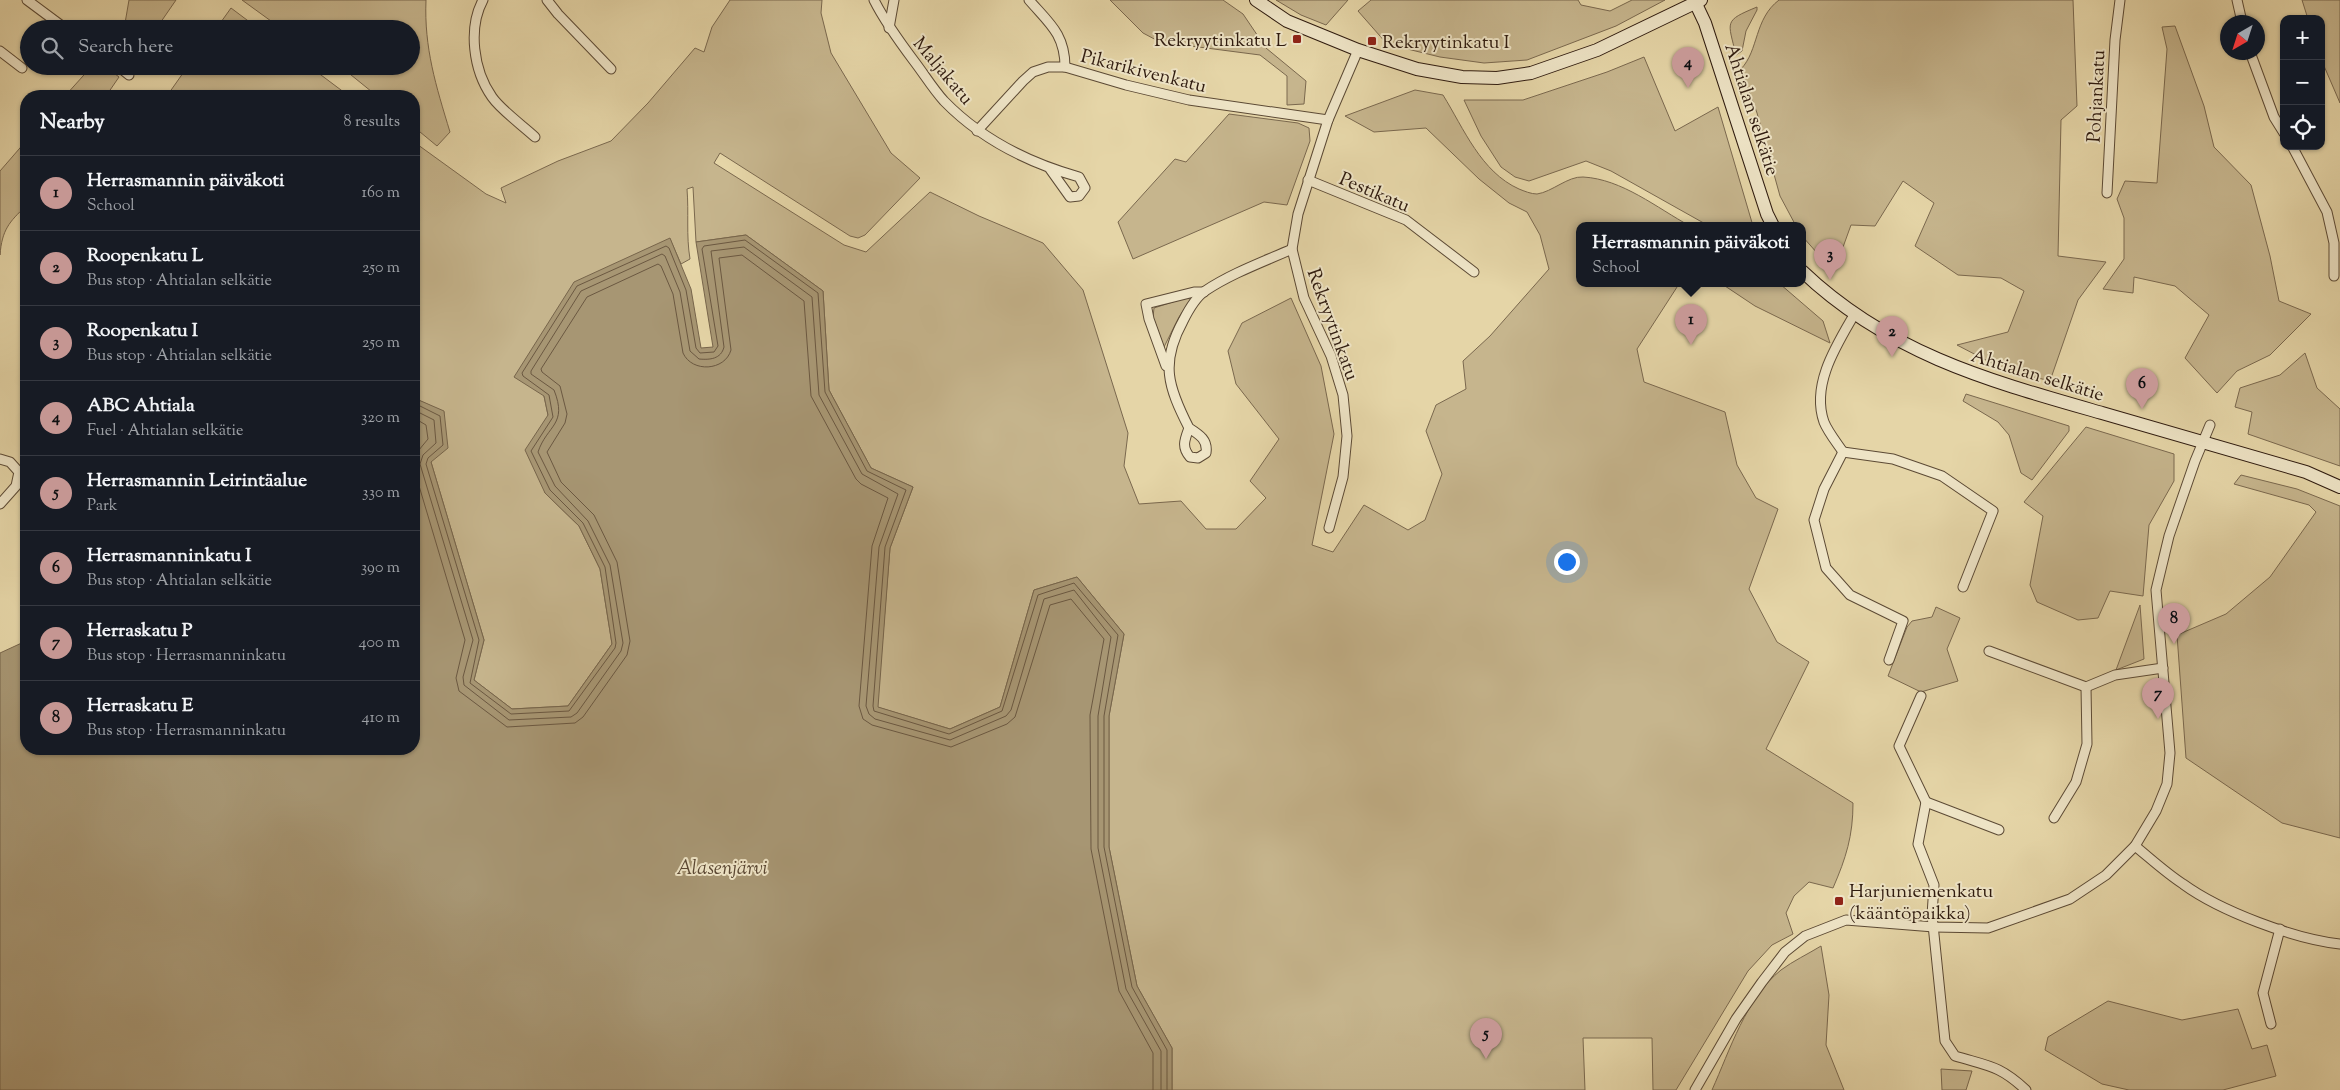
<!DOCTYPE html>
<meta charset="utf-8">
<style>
:root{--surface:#171b24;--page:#242831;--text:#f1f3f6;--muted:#9ea1a6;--line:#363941;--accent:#c59692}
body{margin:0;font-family:"Sorts Mill Goudy",serif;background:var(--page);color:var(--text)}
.controls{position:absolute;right:15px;top:15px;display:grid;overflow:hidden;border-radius:10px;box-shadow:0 1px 4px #0004}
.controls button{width:45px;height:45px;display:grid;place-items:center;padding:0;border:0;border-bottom:1px solid var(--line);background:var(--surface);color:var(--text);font:25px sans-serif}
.compass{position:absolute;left:2220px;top:15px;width:45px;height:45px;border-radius:50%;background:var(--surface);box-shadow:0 1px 4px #0004;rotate:219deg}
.you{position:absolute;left:1566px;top:561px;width:18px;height:18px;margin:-12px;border:4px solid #fff;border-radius:50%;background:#1a73e8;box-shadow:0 0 0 8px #1a73e833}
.badge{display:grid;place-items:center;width:32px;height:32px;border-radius:50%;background:var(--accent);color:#111;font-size:16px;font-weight:700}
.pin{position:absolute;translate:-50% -41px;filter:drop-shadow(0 1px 2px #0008)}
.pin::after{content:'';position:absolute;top:26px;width:18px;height:15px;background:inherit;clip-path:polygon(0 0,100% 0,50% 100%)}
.popup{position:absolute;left:1576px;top:222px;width:230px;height:65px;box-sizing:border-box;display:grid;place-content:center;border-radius:10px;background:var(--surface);filter:drop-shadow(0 1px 4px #0005);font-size:16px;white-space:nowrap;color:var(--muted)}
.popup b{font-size:19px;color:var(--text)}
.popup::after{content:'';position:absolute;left:50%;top:100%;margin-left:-10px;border:10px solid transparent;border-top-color:var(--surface)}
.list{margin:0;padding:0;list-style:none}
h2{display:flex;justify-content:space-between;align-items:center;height:65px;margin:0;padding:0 20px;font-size:21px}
h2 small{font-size:16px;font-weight:400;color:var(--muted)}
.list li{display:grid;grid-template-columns:32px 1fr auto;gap:15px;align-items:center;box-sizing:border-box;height:75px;padding:0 20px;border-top:1px solid var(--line)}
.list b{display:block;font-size:19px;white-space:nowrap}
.list p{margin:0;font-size:16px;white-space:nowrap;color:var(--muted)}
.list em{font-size:16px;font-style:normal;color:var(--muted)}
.icon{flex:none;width:28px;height:28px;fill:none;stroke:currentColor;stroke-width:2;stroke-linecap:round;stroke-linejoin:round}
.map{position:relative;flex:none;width:2340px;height:1090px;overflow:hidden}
.search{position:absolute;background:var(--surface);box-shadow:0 1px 4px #0004;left:20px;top:20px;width:400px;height:55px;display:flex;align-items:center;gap:12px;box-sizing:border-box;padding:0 18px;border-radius:28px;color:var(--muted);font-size:19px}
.panel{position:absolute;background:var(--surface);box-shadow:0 1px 4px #0004;left:20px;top:90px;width:400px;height:665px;border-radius:20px}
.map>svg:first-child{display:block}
</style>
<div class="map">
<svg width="2340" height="1090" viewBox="0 0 2340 1090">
<rect width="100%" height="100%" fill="#e5d5a7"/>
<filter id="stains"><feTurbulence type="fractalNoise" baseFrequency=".004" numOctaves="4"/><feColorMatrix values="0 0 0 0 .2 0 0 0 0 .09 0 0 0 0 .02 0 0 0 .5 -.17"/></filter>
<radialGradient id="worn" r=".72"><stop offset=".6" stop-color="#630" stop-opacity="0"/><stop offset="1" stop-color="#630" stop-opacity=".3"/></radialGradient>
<g fill="#c6b58d" stroke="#7a684e">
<polygon points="129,0 176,0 156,29 124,29"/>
<path d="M242 0H426C424 48 436 86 450 132L437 146 414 127V96H377L340 66H411V29H282Z"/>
<path d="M730 0H822L821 13 831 53 891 153 920 178 865 235 858 238 850 236 720 153 714 163 844 245 866 252 930 192 979 216 1043 243 1083 290 1128 433 1124 466 1139 504 1181 501 1206 529H1236L1266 498 1250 481 1279 439 1236 384 1228 351 1242 323 1291 298 1321 366 1334 434 1312 545 1333 552 1364 505 1408 530 1425 520 1442 474 1426 431 1436 405 1466 389 1463 361 1490 336 1549 269 1540 235 1527 212 1509 203 1479 179 1426 128 1374 132 1345 116 1415 90 1443 95C1464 129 1481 172 1519 189 1524 191 1531 194 1537 194 1552 192 1568 176 1583 177 1622 179 1657 208 1690 226H1580V284H1679L1637 349 1644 382 1725 412 1737 465 1756 498 1778 509 1749 589 1777 642 1809 662 1766 749 1853 803C1853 836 1846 858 1833 888L1809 882 1794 896 1786 913 1793 934 1772 945 1748 971 1676 1090H1653L1652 1038H1583L1585 1090H1172V1048L1137 986 1109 847V716L1124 634 1077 577 1034 590 1000 707 950 729 877 707 890 548 913 487 871 468 829 390 823 291 746 235 696 242 693 187 687 189C689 213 686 235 690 259L681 264 670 239 544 396 548 415 545 493 579 526 600 569 612 644 568 706 512 709 474 680 484 640 431 462 444 412 414 398V142L486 194 506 203 501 188 558 161 611 141 648 103 695 48 704 52 712 27Z"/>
<polygon points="1110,0 1223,0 1243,14 1266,48 1306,81 1304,104 1287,105 1287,76 1260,55 1160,42 1143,33"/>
<polygon points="1276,0 1348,0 1326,25 1301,15"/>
<polygon points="1371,0 1578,0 1581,5 1610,11 1632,0 1665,0 1616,26 1527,60 1484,63 1440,57 1387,44 1358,11"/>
<path d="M1779 0H2073L2077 106 2061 120 2058 256 2106 262 2078 300 2050 381 2003 369 1957 345 2008 332 2024 291 2001 278 1958 275 1915 246 1934 203 1903 181 1875 226 1851 225 1834 272 1802 236V226H1796L1780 196 1757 113 1741 69C1759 50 1754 19 1779 0Z"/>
<polygon points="2302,0 2340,0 2340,103 2321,59 2321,19 2308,19"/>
<path d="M1757 7V10L1746 31 1742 51 1736 55C1728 21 1723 21 1757 7Z"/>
<polygon points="231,8 259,29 216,29"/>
<polygon points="2175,26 2204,106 2214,147 2251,185 2270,256 2279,301 2311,314 2270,355 2237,371 2217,393 2185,358 2209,315 2175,286 2134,277 2133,293 2103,289 2124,259 2124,218 2117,199 2125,181 2157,183 2167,49 2162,27"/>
<polygon points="1644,57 1675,131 1718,107 1753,226 1709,226 1611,171 1586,161 1529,181 1515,177 1501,167 1481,136 1464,100 1523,100 1607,72"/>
<polygon points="92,66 105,66 119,77 106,96 65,96"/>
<polygon points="188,66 309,66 349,96 174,96 169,93"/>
<polygon points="1229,114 1298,123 1309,128 1310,141 1287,205 1264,202 1133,259 1118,222 1175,159 1186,162"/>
<path d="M26 141V206C9 222 2 230 0 255V171Z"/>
<polygon points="1722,284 1780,284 1823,321 1830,343 1755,306"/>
<polygon points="1185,298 1191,299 1179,317 1164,347 1153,317 1154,308"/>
<polygon points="2305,353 2317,388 2340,409 2340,466 2248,434 2252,412 2235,407 2240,388 2280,375"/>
<polygon points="1966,394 2069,426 2069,431 2032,480 2021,473 2009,435 1998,422 1963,401"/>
<polygon points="2086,427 2174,454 2174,481 2149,525 2143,596 2110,591 2098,618 2078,620 2037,602 2030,585 2043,516 2024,502"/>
<polygon points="2241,475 2297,489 2340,506 2340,838 2282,823 2186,758 2177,635 2226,614 2270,577 2316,512 2309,505 2234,484"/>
<polygon points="2140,605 2144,659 2116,670"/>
<polygon points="1936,607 1960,618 1947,649 1958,681 1921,692 1888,676 1907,627 1912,621 1932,617"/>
<path d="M1821 946 1829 995 1826 1045 1844 1090H1712C1730 1050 1746 998 1781 970 1793 961 1808 954 1821 946Z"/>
<polygon points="2108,1001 2182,1020 2238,1009 2252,1049 2267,1045 2276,1076 2223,1090 2129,1090 2102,1084 2045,1050 2048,1037"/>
<polygon points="1941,1069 1972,1071 1966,1090 1942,1090"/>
</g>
<polygon fill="#a79673" stroke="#77654b" points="746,235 823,291 829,390 871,468 913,487 890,548 878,707 950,729 1000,707 1034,590 1077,577 1124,634 1109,716 1109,847 1137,986 1172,1048 1172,1090 0,1090 0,653 26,641 26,749 414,749 414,398 444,411 448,448 431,462 484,640 474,680 512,709 568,706 612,644 600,569 579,526 545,493 525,450 548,415 544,396 514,377 574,282 670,238 691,289 701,348 713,347 696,242"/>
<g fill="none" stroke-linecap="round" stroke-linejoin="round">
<g stroke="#6b5841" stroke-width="1">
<polyline points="414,403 440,416 443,445 428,458 426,464 479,640 470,683 511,714 569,711 615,648 616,643 605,567 583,523 550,490 531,451 553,417 549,395 523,376 522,373 577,286 666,246 669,248 686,290 696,348 700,353 714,352 718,346 702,249 704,246 745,240 818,293 825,392 867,471 906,490 885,547 873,706 874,711 949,734 1002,711 1038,595 1074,583 1118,635 1104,716 1104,847 1132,987 1167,1050 1167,1090"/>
<path d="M414 410 434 420 436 443 423 455 420 464 473 640 463 677 464 685 509 720 571 717 577 713 621 651 623 643 610 565 588 521 555 486 538 452C547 425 568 425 554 390L531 374V371L581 291 662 254 665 256 680 292 690 351 699 359C710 360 721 359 724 347L711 251 744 247 812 297 819 395 862 474 898 494 879 547 866 706 869 714 875 719 950 740 1006 716 1011 710 1044 599 1074 590 1111 637 1098 716V848L1126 989 1161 1051V1090"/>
<polyline points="414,418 426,425 428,439 414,456"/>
<path d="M414 469 465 640 456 678 459 691 507 727 575 723 583 717 627 655 630 641 617 562 594 515 561 482 547 452 565 423 567 414 560 386 542 372 541 369 587 297 658 264 661 266 673 294 683 353C692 373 725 371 731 350L719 258 742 255 804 301 811 396 856 479 861 484 888 498 872 546 859 706 863 719 872 725 951 747 1007 724 1015 717 1050 605 1071 599 1104 639 1090 715 1091 849 1119 991 1153 1053V1090"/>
</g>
<g stroke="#5c4a35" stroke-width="11">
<g id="street">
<polyline points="27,0 66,29"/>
<path d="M483 0C468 28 473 70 492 97 501 110 522 125 535 137"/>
<polyline points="547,0 558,14 611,69"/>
<path d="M874 0C885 22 899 41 914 61 924 74 933 89 944 101 981 139 1029 163 1079 177L1085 188 1079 196 1070 197 1050 169"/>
<path d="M1029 0C1049 23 1065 34 1065 67"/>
<polyline points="2237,0 2242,22"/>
<polyline points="889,28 894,0"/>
<polyline points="0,51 22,68"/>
<polyline points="2250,52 2274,117 2284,133"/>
<polyline points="118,66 129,75"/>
<polyline points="977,131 1023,81 1033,72 1048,67 1065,67 1126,85 1189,100 1328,120"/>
<polyline points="2292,146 2327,212 2334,243 2334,276"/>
<polyline points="1308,180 1406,220 1474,272"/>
<polyline points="2107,193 2115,40 2120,0"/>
<polyline points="1166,366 1149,319 1146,304 1194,292 1204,292"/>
<path d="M1189 428C1200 435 1208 440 1206 453L1198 458 1190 457C1181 447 1185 439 1189 428 1168 387 1160 363 1183 321 1188 311 1196 297 1205 291 1232 273 1263 262 1292 249"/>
<polyline points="1843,452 1824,489 1814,520 1826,568 1850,595 1903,621 1889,660"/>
<polyline points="1843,452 1893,459 1942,476 1993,511 1963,587"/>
<path d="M1843 452C1837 443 1828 432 1824 422 1811 385 1836 346 1854 315"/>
<polyline points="0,459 10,462 19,472 16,486 0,504"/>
<polyline points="1329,528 1343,477 1347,436 1343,395 1331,356 1304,298 1292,249 1298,214 1328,120 1358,50"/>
<polyline points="1989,651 2086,687"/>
<polyline points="2086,687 2115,675 2163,668"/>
<polyline points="1921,696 1899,746 1926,802"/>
<path d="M1926 802 1918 844 1934 885 1932 915 1945 1041 1955 1056C1988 1066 1999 1065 2026 1090"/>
<polyline points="1926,802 1999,830"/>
<polyline points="2054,818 2076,782 2087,744 2086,687"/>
<path d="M2135 846C2151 859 2166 873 2183 884 2220 911 2294 939 2340 944"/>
<polyline points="2271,1024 2263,993 2280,929"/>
<polyline points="1695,1090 1736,1019 1762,982 1785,952 1805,936 1846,920 1934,927 1988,928 2070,899 2106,875 2135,846 2156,811 2167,784 2170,753 2156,590 2169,536 2195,461 2210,425"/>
</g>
</g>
<g stroke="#2f1b0f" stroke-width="14">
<g id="secondary">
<polyline points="1256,0 1287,21 1358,50 1417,69 1462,77 1497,78 1531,73 1597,50 1701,0"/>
<polyline points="1696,4 1705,23 1767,214 1773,226"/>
<path d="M1802 271C1889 354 1990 381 2102 413 2170 433 2238 453 2306 472L2340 487"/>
</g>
</g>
<use href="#street" stroke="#eee4c6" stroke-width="9"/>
<use href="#secondary" stroke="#eee4c6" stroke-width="12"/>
</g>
<g fill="#8f2418" stroke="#eee4c6" stroke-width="2">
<rect x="1292" y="34" width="10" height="10" rx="2.5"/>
<rect x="1367" y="36" width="10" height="10" rx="2.5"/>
<rect x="1834" y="896" width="10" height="10" rx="2.5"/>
</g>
<g text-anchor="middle" stroke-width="4" stroke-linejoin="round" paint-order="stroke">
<g font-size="19" fill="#2f1b0f" stroke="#eee4c6" text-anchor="start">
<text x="1287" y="46" text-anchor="end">Rekryytinkatu L</text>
<text x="1382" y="48">Rekryytinkatu I</text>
<text x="1849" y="897">Harjuniemenkatu<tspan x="1849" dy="22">(kääntöpaikka)</tspan></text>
</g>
<g font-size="19" fill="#2f1b0f" stroke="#eee4c6">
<text transform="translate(944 70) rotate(50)" y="7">Maljakatu</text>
<text transform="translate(1144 70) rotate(14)" y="7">Pikarikivenkatu</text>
<text transform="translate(2095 96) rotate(-87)" y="7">Pohjankatu</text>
<text transform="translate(1753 109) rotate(72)" y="7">Ahtialan selkätie</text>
<text transform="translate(1375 191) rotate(23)" y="7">Pestikatu</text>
<text transform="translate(1334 324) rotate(70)" y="7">Rekryytinkatu</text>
<text transform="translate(2038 374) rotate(17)" y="7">Ahtialan selkätie</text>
</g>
<g font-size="20" font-style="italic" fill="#594632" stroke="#eee4c6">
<text x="722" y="874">Alasenjärvi</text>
</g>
</g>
<rect width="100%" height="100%" filter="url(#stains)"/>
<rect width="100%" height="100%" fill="url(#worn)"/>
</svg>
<div class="controls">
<button>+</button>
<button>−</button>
<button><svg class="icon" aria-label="locate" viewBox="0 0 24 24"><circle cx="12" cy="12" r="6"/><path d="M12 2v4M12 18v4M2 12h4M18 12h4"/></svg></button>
</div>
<svg class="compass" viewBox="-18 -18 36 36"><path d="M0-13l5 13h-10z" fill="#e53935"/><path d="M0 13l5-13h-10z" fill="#9ea1a6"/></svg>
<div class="you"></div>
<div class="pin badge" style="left:1691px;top:345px">1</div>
<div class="popup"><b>Herrasmannin päiväkoti</b>School</div>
<div class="pin badge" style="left:1892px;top:357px">2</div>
<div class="pin badge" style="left:1830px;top:280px">3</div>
<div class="pin badge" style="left:1688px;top:88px">4</div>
<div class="pin badge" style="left:1486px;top:1059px">5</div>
<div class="pin badge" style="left:2142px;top:409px">6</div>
<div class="pin badge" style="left:2158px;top:719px">7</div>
<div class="pin badge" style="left:2174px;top:644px">8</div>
<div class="search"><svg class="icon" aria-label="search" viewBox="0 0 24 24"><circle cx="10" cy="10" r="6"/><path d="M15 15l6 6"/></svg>Search here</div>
<section class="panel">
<h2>Nearby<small>8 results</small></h2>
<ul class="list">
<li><span class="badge">1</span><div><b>Herrasmannin päiväkoti</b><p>School</p></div><em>160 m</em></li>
<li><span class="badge">2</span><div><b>Roopenkatu L</b><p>Bus stop · Ahtialan selkätie</p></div><em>250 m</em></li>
<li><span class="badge">3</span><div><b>Roopenkatu I</b><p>Bus stop · Ahtialan selkätie</p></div><em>250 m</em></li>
<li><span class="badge">4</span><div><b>ABC Ahtiala</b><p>Fuel · Ahtialan selkätie</p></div><em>320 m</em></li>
<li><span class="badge">5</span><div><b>Herrasmannin Leirintäalue</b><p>Park</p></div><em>330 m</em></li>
<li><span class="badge">6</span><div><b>Herrasmanninkatu I</b><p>Bus stop · Ahtialan selkätie</p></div><em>390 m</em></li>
<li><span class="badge">7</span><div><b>Herraskatu P</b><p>Bus stop · Herrasmanninkatu</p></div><em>400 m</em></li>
<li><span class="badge">8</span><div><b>Herraskatu E</b><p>Bus stop · Herrasmanninkatu</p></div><em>410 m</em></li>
</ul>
</section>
</div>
